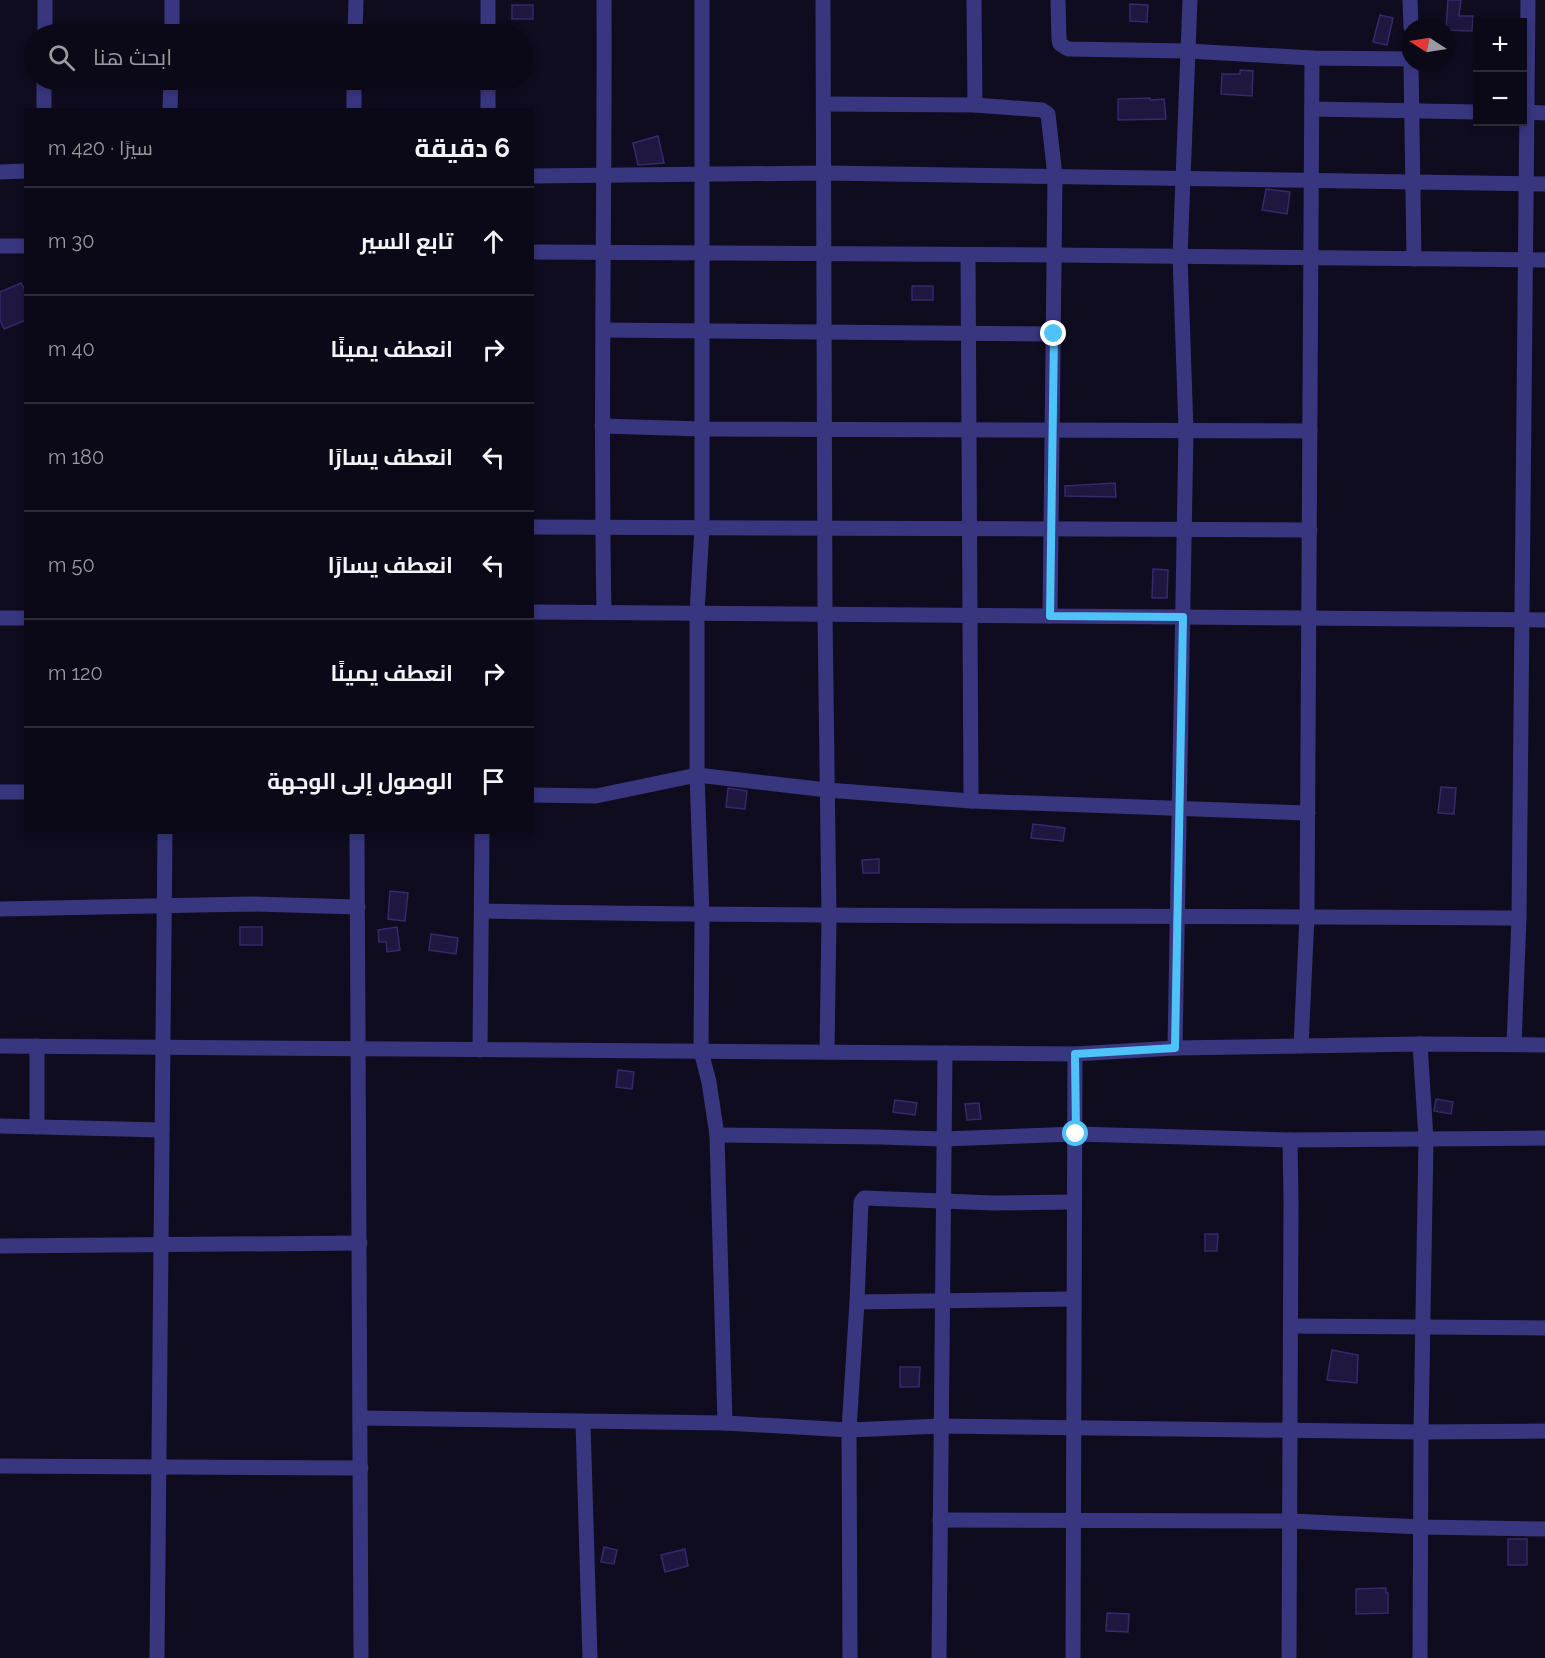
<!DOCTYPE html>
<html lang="ar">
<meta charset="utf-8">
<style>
:root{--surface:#0b0917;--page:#191724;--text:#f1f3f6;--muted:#9a9aa1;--line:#2b2a36}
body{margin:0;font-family:Raleway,Cairo,sans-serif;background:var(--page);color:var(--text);direction:rtl}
.controls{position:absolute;right:18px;top:18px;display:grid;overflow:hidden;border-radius:0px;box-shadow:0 3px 9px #0003}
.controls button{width:54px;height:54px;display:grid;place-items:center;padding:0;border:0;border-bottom:2px solid var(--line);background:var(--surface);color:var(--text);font:30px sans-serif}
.compass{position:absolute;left:1401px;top:18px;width:54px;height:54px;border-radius:50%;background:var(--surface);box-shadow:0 3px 9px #0003;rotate:282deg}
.stop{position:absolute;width:18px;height:18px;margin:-14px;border:4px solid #4fc3f7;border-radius:50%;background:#fff}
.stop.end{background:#4fc3f7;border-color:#fff;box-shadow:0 2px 6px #0008}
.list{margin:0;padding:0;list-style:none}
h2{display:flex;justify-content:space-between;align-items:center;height:78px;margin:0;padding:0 24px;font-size:26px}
h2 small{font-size:20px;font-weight:400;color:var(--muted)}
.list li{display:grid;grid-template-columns:39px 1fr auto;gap:18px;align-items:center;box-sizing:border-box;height:108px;padding:0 24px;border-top:2px solid var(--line)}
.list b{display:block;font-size:22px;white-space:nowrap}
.list em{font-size:20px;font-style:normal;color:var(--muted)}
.icon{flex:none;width:33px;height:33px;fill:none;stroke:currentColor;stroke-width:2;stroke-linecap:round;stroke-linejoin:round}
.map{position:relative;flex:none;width:1545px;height:1658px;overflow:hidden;direction:ltr}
.search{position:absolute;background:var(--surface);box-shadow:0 3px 9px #0003;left:24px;top:24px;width:510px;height:66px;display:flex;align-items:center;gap:15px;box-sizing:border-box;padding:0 21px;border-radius:33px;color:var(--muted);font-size:22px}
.panel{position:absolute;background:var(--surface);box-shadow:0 3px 9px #0003;left:24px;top:108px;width:510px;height:726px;border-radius:0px;direction:rtl}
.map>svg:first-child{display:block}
</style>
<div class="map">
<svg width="1545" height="1658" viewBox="0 0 1545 1658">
<rect width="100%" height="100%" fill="#0f0c1f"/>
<g fill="#1f1740" stroke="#36296d" stroke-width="1.5">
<polygon points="1448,0 1461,0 1459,16 1473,16 1472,31 1446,30"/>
<polygon points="1130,4 1148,5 1147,22 1130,21"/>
<rect x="512" y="5" width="21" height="14"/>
<polygon points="1380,15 1393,18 1387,45 1373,42"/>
<polygon points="1240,70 1253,71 1252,96 1221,94 1222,74 1240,74"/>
<polygon points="1150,98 1150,100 1164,99 1166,119 1118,120 1118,99"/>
<polygon points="658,136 664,163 638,165 633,143"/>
<polygon points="1266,189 1290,192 1287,214 1262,210"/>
<polygon points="21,283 26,292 26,320 4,329 0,320 0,292"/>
<rect x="912" y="286" width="21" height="14"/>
<polygon points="1115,483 1116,497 1065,496 1065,486"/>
<polygon points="1153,569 1168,570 1167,598 1152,598"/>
<polygon points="1441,787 1456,788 1454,814 1438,813"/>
<polygon points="728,788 747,791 745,809 726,807"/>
<polygon points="1033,824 1065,828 1063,841 1031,838"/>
<polygon points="879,859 879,873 863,873 862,860"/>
<polygon points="390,891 408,893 405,921 388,919"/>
<rect x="240" y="927" width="22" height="18"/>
<polygon points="397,927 400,950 387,952 386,942 379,942 378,930"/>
<polygon points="431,934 458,938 456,954 429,950"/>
<polygon points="618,1070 634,1072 632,1089 616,1087"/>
<polygon points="1436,1099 1453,1102 1451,1114 1434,1111"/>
<polygon points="895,1100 917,1103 915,1115 893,1112"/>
<polygon points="979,1103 981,1119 967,1120 965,1104"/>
<polygon points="1205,1234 1218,1234 1217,1251 1205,1251"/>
<polygon points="1332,1350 1358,1355 1357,1383 1327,1380"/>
<polygon points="900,1367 920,1367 919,1387 900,1387"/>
<rect x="1508" y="1539" width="19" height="26"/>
<polygon points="604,1547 617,1550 614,1564 601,1562"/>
<polygon points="685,1549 688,1566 665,1572 661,1555"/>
<polygon points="1386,1588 1386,1593 1388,1593 1388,1613 1356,1614 1356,1589"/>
<polygon points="1107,1613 1129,1614 1128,1632 1106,1631"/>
</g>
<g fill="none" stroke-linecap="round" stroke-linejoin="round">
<g stroke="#38367f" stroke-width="15">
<polyline points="488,0 488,34"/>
<path d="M604 0C605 204 600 408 604 612"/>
<polyline points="702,0 702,528 697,612 697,775 702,916 701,1051 709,1082 717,1135 725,1423"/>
<polyline points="823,0 825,614 829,917 827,1052"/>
<polyline points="974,0 975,105"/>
<polyline points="1058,0 1059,39 1060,44 1068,49 1188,51 1312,58 1410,59"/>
<polyline points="1410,0 1411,27"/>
<polyline points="45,34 45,0"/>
<polyline points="172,34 172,0"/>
<polyline points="355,34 356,0"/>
<polyline points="1411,63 1414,259"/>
<polyline points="488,80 488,110"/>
<polyline points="824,104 975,105 1042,110 1048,114 1055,176 1050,616"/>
<polyline points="1312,109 1478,112"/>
<polyline points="44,110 44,80"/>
<polyline points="170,110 171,80"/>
<polyline points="354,110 354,80"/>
<polyline points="1522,112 1545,113"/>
<polyline points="0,172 26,171"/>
<polyline points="532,176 824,173 1545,184"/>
<polyline points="0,246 26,246"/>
<polyline points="532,252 1055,255 1545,260"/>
<polyline points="968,255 971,801"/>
<polyline points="604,330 1055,334"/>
<polyline points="602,426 702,429 1310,431"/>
<polyline points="532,527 1310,530"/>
<polyline points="532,612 1545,620"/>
<polyline points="0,618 26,618"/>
<polyline points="0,792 26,792"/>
<polyline points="532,795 596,796 697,775 827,790 971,801 1308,813"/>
<polyline points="357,832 361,1658"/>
<polyline points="0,909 251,904 358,907"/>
<path d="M483 911C828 918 1174 915 1519 918"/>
<polyline points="1420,1044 1426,1139 1421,1432 1420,1658"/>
<polyline points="1514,1044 1519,918 1528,0"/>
<polyline points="0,1046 1075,1054 1175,1048 1420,1044 1545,1045"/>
<polyline points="1301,1046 1307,916 1312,58"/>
<polyline points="1175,1048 1186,430 1180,256 1190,0"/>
<polyline points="480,1050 482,832"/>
<polyline points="0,1126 162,1130"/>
<polyline points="37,1127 37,1046"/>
<polyline points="717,1135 879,1137 943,1139 1076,1134 1290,1140 1545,1138"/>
<polyline points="0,1246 360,1243"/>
<polyline points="857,1302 1074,1299"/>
<polyline points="1291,1326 1545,1328"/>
<polyline points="361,1418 725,1423 849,1430 941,1426 1421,1432 1545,1431"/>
<polyline points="583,1423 590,1658"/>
<polyline points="0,1466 361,1468"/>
<polyline points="940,1520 1290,1521 1422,1527 1545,1529"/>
<polyline points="157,1658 165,832"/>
<polyline points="850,1658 849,1430 857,1302 861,1202 864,1198 994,1203 1074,1202"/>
<polyline points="939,1658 945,1053"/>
<polyline points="1073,1658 1075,1054"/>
<polyline points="1289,1658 1291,1202 1290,1140"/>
</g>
</g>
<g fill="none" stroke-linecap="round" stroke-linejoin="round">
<polyline stroke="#4fc3f7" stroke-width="8" points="1054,334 1050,616 1183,617 1175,1048 1075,1054 1076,1134"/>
</g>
</svg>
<div class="controls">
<button>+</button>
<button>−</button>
</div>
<svg class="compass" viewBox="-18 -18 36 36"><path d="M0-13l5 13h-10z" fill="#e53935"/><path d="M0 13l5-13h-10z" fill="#9a9aa1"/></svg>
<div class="stop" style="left:1076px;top:1134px"></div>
<div class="stop end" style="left:1054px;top:334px"></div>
<div class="search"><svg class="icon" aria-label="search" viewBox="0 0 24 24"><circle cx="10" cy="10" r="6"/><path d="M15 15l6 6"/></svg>ابحث هنا</div>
<section class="panel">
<h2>6 دقيقة<small>سيرًا · 420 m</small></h2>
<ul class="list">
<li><svg class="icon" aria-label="ahead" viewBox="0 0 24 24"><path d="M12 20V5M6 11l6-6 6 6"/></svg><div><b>تابع السير</b></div><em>30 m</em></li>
<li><svg class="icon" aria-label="right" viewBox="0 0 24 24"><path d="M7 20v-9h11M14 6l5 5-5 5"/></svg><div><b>انعطف يمينًا</b></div><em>40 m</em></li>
<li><svg class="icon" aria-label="left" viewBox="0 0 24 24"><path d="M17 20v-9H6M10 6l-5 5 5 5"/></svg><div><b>انعطف يسارًا</b></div><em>180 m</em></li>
<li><svg class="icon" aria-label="left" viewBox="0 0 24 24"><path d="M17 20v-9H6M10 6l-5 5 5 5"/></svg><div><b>انعطف يسارًا</b></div><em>50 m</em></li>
<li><svg class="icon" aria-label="right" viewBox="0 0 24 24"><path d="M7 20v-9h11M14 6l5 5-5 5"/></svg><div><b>انعطف يمينًا</b></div><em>120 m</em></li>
<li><svg class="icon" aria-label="arrive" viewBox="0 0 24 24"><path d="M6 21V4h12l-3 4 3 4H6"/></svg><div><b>الوصول إلى الوجهة</b></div></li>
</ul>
</section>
</div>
